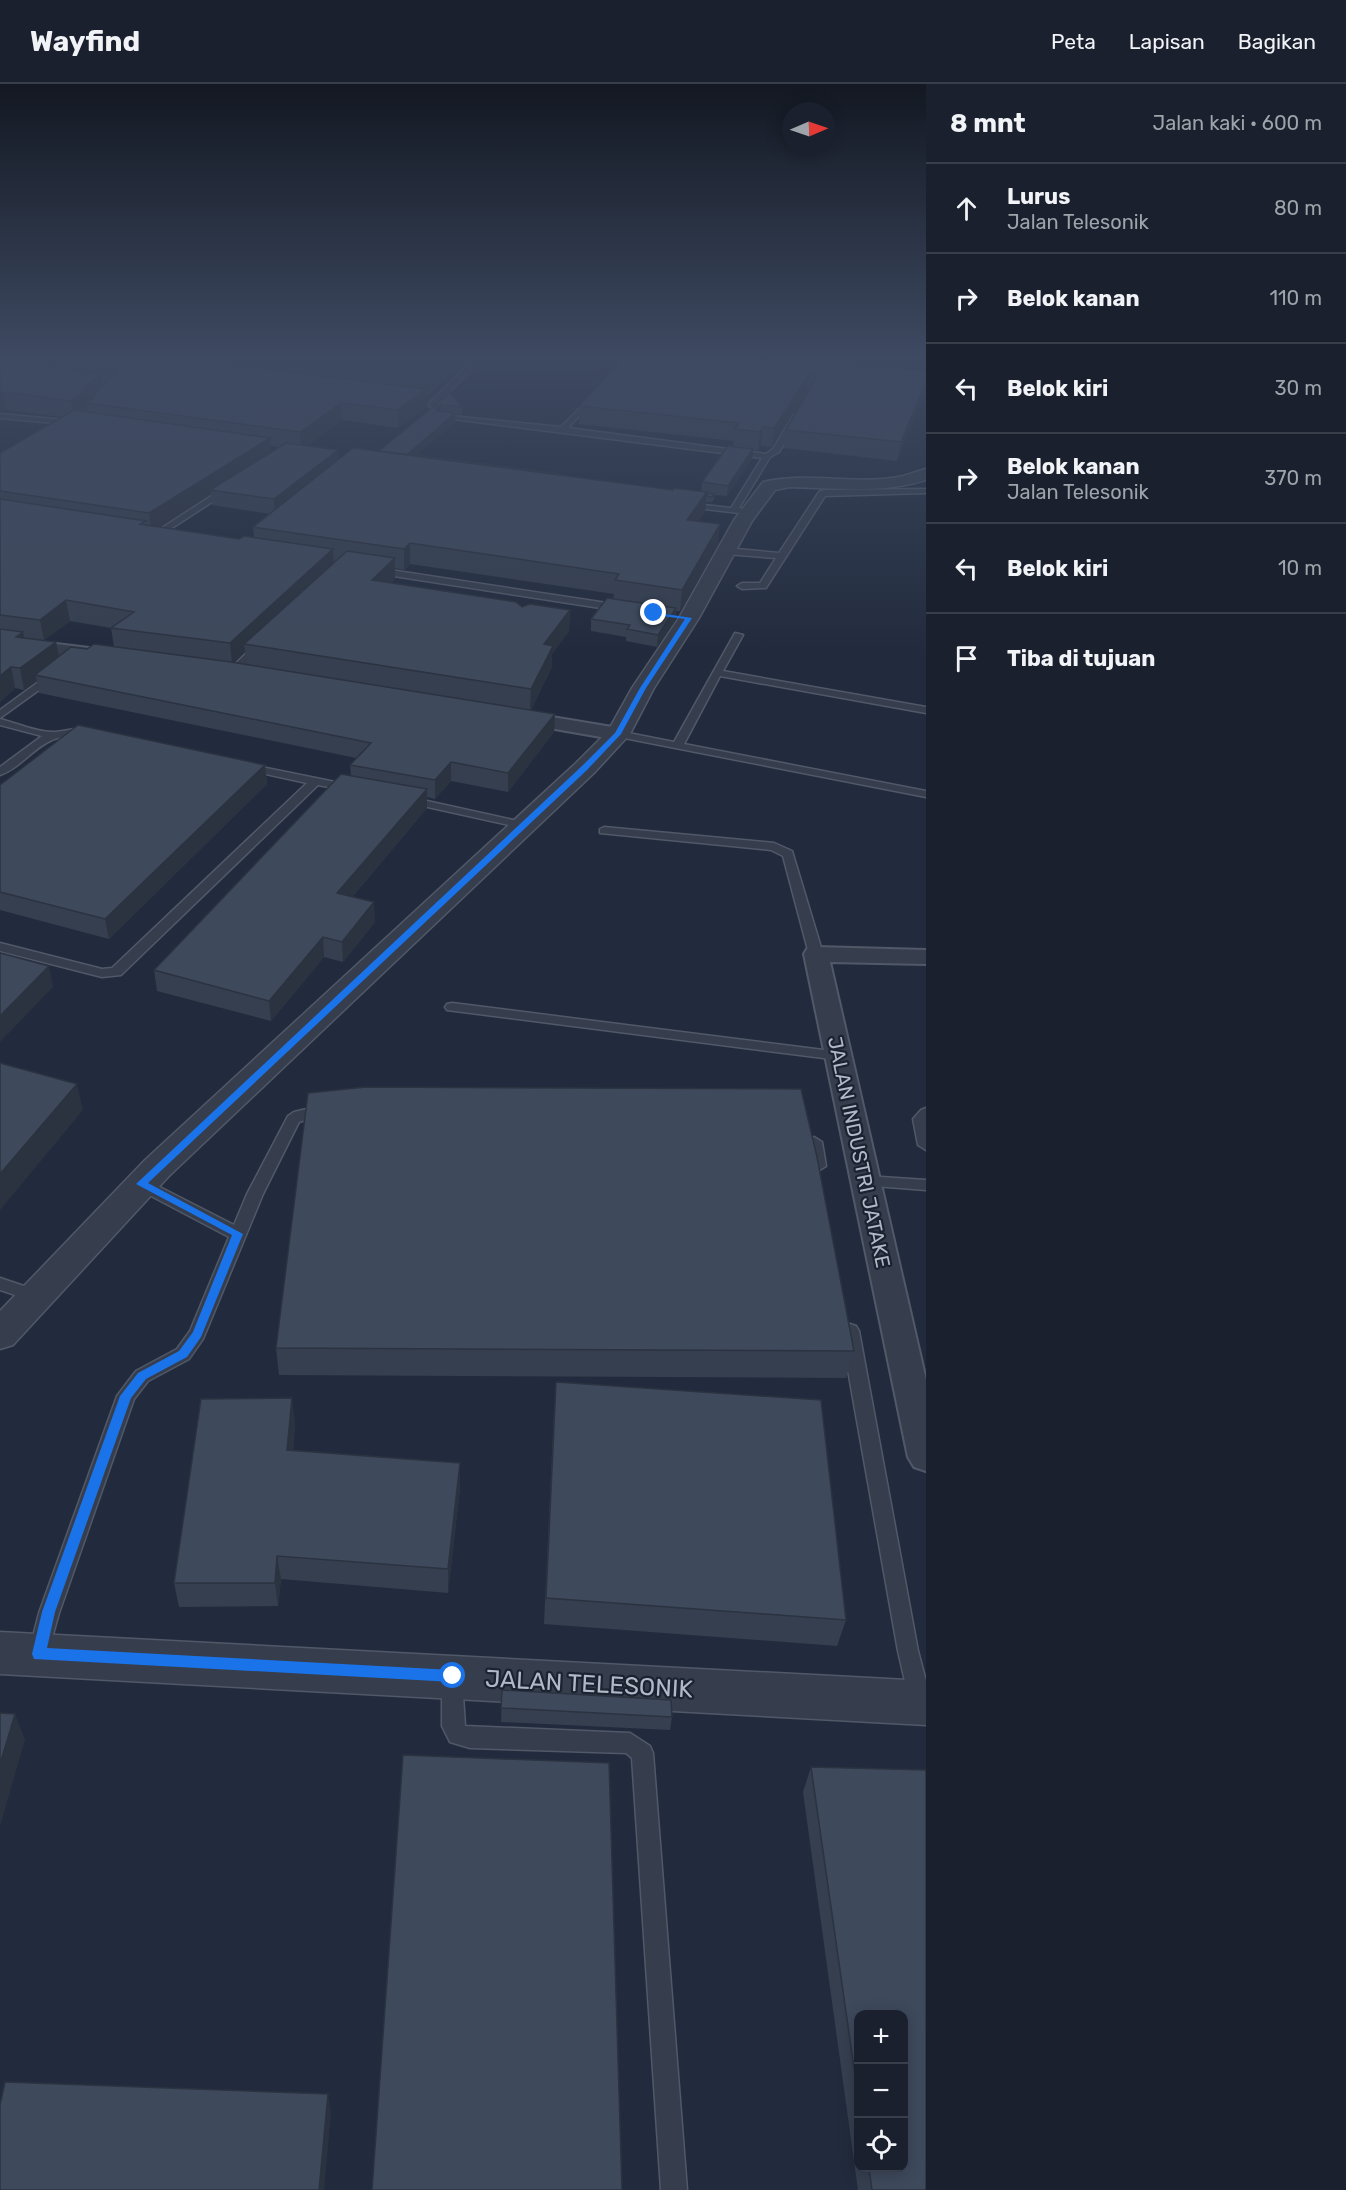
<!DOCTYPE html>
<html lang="id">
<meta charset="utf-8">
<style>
:root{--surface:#1a202e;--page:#232836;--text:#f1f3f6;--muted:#9fa3aa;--line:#383e4a}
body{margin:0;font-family:Rubik,sans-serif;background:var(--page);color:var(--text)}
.controls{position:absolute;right:18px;bottom:18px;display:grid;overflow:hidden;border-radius:12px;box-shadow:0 3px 15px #0003}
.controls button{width:54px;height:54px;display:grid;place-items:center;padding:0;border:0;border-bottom:2px solid var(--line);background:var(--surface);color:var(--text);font:30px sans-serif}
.compass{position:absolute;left:782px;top:18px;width:54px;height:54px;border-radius:50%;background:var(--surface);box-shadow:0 3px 15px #0003;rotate:88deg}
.stop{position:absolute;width:18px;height:18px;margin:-14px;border:4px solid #1a73e8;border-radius:50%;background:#fff}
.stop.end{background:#1a73e8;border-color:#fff;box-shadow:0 2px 6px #0008}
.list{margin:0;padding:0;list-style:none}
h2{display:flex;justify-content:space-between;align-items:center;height:78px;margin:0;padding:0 24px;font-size:26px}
h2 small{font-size:20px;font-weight:400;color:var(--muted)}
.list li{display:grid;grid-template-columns:39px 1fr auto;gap:18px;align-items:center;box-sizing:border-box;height:90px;padding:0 24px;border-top:2px solid var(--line)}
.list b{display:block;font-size:22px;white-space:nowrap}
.list p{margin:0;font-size:20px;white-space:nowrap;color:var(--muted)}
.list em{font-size:20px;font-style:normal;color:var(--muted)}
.icon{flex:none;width:33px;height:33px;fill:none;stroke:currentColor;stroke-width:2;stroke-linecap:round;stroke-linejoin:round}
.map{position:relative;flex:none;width:926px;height:2106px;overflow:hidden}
header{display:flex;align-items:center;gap:36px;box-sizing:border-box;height:84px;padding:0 30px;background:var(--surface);border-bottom:2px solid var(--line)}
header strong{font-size:28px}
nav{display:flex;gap:33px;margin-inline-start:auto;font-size:21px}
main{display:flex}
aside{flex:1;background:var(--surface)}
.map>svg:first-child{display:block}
</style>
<header>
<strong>Wayfind</strong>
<nav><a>Peta</a><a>Lapisan</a><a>Bagikan</a></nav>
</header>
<main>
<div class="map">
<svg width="926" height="2106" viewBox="0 0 926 2106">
<rect width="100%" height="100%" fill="#222b3d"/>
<polygon fill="#24393e" points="216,274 470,274 417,322 205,285"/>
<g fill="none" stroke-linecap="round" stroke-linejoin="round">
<g stroke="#515868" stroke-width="3">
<g id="service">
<polygon points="475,274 482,274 435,323 429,323 429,319"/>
<polygon points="592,312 594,315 568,344 766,370 773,365 793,331 800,333 779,368 770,373 739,424 751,426 752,428 748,430 687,423 683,421 687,419 731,424 762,374 437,333 441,331 561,343"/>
<polygon points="0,330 75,337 79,339 75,341 0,334"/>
<polygon points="225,403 232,405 155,455 148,453"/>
<polygon points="926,405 926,409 825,412 766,504 742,505 737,502 742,499 760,499 776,474 726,470 722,467 726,464 779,469 819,408 824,406"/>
<polygon points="377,484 620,521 625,524 620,527 374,489 373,487"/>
<polygon points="735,549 743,551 723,587 926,623 926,629 720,592 684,660 926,707 926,713 614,652 614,648 618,647 674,658"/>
<polygon points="258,558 266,560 237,590 229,590 229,586"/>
<polygon points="48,591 57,593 0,634 0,626"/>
<path d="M0 635C16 639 36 648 52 648 66 648 82 640 94 649 86 655 65 650 52 656 33 664 19 685 0 691V683L42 652 0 641Z"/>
<polygon points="247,680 350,701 356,704 350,707 318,701 121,891 102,893 0,867 0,859 102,885 112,884 307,699 243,685 242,683"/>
<polygon points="409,713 522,738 528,741 522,744 405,718 403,716"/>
<polygon points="604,743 774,759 792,767 823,870 816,874 809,870 783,772 771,766 600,749 600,745"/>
<polygon points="452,919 839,968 846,972 839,976 447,926 445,923 447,920"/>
<polygon points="324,1021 329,1023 331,1026 329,1029 299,1038 263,1110 203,1255 189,1275 148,1297 134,1315 59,1529 46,1575 39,1577 32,1575 29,1568 39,1529 117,1312 136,1287 177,1265 190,1247 229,1153 136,1104 133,1100 136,1096 146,1096 234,1141 247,1110 288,1032 294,1028"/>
<polygon points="926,1024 926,1066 918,1061 913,1035 921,1026"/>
<polygon points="814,1053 822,1058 826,1082 818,1087 810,1082 806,1058"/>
<polygon points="866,1092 926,1096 926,1106 861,1101 858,1097 861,1093"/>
<polygon points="0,1194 42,1208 44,1212 42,1216 36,1218 0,1206"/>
<polygon points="850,1240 856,1242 859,1247 918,1567 926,1597 926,1623 920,1625 913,1622 909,1615 898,1567 841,1247 844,1242"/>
<polygon points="452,1585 459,1588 462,1595 465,1642 630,1649 650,1662 653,1669 687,2106 661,2106 632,1674 626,1669 470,1664 450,1658 442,1642 442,1595 445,1588"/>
</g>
</g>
<g stroke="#515868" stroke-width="4">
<g id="minor">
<polygon points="0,553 105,566 112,568 114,572 112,576 105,578 0,563"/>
<polygon points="516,627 618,644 625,646 628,650 625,654 618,656 509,637 506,633 509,629"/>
<polygon points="816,863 926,866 926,880 830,878 926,1296 926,1387 914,1383 908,1373 804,870 807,865"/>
</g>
</g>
<g stroke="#515868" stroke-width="3">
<g id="tertiary">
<path d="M926 385V396C883 410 834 404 789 403L775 406 752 437 699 534 654 604 630 650 594 689 169 1092 13 1261 0 1265V1227L145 1076 576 679 608 647 632 604 679 534 734 436 763 398C810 387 859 402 903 392 911 390 918 387 926 385Z"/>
<polygon points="0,1548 926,1597 926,1641 0,1590"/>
</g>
</g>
<use href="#service" fill="#363e4d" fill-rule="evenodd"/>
<use href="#minor" fill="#363e4d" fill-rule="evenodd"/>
<use href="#tertiary" fill="#363e4d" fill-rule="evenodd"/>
</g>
<g fill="#353f4f" fill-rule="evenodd">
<path d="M0 274H206L200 277 426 305V323L398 344 342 336 308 361 338 366 339 375 379 367 450 309 462 323V331L455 330V338L416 371 673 406 701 407 702 398 733 362 734 357 579 340V322L855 276 854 280 926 287 897 377 784 364 786 346 809 307H807L772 363 761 362 758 367 753 366 752 375 727 412 714 411V416L712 418H706L705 428 698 437 718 461 680 527H676L675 536 657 563 626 557V553L591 547V535L613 515 614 510 410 480 404 486 395 484V495L391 499 522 523 570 526 569 547 552 570V583L531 626 554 648 508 708 451 697 435 715 427 713V724L352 813 375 838 343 878 324 873 271 937 157 907 154 886 351 692 350 681 356 674 39 609 37 597 24 606 15 604 0 618V369L62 333 7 326 0 327ZM271 362 279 363 271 368ZM211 410 212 421 270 430 253 443 254 453 239 455 159 443ZM70 537 111 544 114 563 87 565 59 573 56 558 24 554 44 556ZM245 568 246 581 233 579Z"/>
<polygon points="265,681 267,700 109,855 0,826 0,701"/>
<polygon points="276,1264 854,1267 846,1294 279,1291"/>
<polygon points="554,1326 846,1536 837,1562 544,1540"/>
<polygon points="295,1339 293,1366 460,1379 460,1404 448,1509 281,1495 278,1522 179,1523 174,1499"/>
<polygon points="502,1606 672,1633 670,1646 501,1638"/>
<path d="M811 1683 926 2106H858L803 1708ZM858 1930 903 2084H858Z"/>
</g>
<g fill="#2b3340">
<polygon points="174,274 206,274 175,291"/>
<polygon points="810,289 807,307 772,363 774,344"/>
<polygon points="101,290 104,308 89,319 86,319 87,326 73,335 71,317 85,303"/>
<polygon points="926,298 926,307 897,377 901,358"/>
<polygon points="426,305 426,323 398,344 398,326"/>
<polygon points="4,308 7,326 0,327 0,309"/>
<polygon points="341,319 342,336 301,366 300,348"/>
<polygon points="441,321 441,329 436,331 436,323"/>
<polygon points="455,329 455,338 414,373 408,370"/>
<polygon points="763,343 761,362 758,367 760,348"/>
<polygon points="270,354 272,371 210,406 211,410 152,448 149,429"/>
<polygon points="753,365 752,375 727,412 728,402"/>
<polygon points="338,366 339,381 275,430 274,415"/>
<polygon points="707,408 705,428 685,456 687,436"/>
<polygon points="720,440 718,461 680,527 682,506"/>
<polygon points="410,459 410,480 404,486 404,465"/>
<polygon points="333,465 334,485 244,560 245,568 232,580 230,559"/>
<polygon points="395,474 395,495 373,517 372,496"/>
<polygon points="66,516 70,537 44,556 40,536"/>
<polygon points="676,524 675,536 657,563 658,551"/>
<polygon points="570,526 569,547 552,570 552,583 530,628 531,605 544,560"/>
<polygon points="23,548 27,569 16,553"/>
<polygon points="56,558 60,579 35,591 37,597 24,606 20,584"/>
<polygon points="11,583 15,604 0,618 0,592"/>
<polygon points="555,630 554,648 508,708 508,689"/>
<polygon points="451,678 451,697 435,715 435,696"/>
<polygon points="265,681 267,700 109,855 105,835"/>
<polygon points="427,705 427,724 338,829 337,809"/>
<polygon points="374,818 375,838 343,878 342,858"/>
<polygon points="323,853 324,873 271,937 269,917"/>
<polygon points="49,882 53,903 0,958 0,932"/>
<polygon points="77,1000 83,1026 0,1126 0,1090"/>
<polygon points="292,1314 295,1339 290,1390 287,1366"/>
<polygon points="460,1379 460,1404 448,1509 448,1485"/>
<polygon points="277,1472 281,1495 278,1522 275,1499"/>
<polygon points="15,1630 25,1656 0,1742 0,1680"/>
<polygon points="328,2010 331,2030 324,2106 319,2106"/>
</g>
<g fill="#3e495c" stroke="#2b3340" stroke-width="1.5">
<polygon points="36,274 174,274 173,274 426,305 398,326 341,319 300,348 86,319 94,314 96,308 116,290 116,285"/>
<polygon points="624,274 836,274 855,276 853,280 926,287 926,298 901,358 786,346 816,294 815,290 810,289 774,344 763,343 760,348 735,345 739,339 579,322"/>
<polygon points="0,276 101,290 85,303 84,308 71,317 4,308 0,309"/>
<polygon points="450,309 462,323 441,321 436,323 437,327 455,329 408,370 562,390 379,367"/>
<polygon points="74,326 270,354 149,429 0,407 0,369"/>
<polygon points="286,359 338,366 274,415 210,406"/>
<polygon points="728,362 753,365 728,402 702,398"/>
<polygon points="353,364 673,406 674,404 707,408 687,436 720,440 682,506 615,496 619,490 410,459 404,465 253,443"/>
<polygon points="707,409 714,410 712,413 707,412"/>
<polygon points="0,415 146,437 140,440 239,455 244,452 333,465 230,559 111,544 134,528 66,516 40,536 0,531"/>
<polygon points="347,467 395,474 372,496 516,518 522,523 530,520 570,526 544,560 553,562 531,605 244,560"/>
<polygon points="607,514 676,524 658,551 627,545 630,541 591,535"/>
<polygon points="0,545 23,548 16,553 56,558 20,584 11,583 0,592"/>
<polygon points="94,560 231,578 555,630 508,689 451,678 435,696 350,681 371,659 35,591 71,563 87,565"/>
<polygon points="78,641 265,681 105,835 0,808 0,701"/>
<polygon points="341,690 427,705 337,809 374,818 342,858 323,853 269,917 154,886"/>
<polygon points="0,869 49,882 0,932"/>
<polygon points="0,979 77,1000 0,1090"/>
<polygon points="366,1003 801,1005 817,1073 854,1267 276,1264 308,1009"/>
<polygon points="556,1298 821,1316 846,1536 546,1514"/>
<polygon points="292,1314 287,1366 460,1379 448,1485 277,1472 275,1499 174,1499 201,1315"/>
<polygon points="502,1606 671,1616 672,1633 501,1624"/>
<polygon points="0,1629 15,1630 0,1680"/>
<polygon points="403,1671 609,1679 622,2106 372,2106"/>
<polygon points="811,1683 926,1686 926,2106 872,2106 869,2084 903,2084 903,1930 858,1930 858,2012"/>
<polygon points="5,1998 328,2010 319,2106 0,2106 0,2021"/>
</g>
<linearGradient id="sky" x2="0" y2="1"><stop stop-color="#131822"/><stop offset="0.48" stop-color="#3e4a62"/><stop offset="1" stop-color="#3e4a62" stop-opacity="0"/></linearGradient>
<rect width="926" height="569" fill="url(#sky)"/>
<polygon fill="#1a73e8" points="652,528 692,534 646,604 621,650 587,686 148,1099 243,1150 201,1253 187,1273 146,1295 131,1314 55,1528 47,1564 453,1586 457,1588 459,1592 457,1597 453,1598 34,1575 32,1570 42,1528 120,1312 138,1289 179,1267 193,1248 232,1151 136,1100 582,682 615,649 640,604 685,535 654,531"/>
<g text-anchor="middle" stroke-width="4.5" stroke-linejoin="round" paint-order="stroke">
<g font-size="20" fill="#b1b8c8" stroke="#1b2331">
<text transform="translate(859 1068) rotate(78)" y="7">JALAN INDUSTRI JATAKE</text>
</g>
<g font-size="24" fill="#b1b8c8" stroke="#1b2331">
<text transform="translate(589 1600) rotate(3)" y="8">JALAN TELESONIK</text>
</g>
</g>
</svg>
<div class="controls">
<button>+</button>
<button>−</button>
<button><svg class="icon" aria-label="locate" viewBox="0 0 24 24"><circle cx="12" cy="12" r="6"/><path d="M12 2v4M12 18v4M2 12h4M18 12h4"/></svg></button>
</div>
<svg class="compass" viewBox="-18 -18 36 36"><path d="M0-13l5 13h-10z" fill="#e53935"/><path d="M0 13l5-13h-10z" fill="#9fa3aa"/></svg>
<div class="stop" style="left:453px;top:1592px"></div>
<div class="stop end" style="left:654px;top:529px"></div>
</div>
<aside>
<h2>8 mnt<small>Jalan kaki · 600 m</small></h2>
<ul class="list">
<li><svg class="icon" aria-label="ahead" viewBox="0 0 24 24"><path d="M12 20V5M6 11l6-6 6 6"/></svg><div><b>Lurus</b><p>Jalan Telesonik</p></div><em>80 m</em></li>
<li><svg class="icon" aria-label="right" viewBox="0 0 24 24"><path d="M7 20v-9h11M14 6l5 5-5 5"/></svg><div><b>Belok kanan</b></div><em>110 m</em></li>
<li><svg class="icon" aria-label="left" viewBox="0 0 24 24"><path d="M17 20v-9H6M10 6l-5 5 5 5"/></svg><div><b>Belok kiri</b></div><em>30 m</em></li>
<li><svg class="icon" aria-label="right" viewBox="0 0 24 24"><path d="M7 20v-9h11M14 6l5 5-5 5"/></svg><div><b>Belok kanan</b><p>Jalan Telesonik</p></div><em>370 m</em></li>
<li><svg class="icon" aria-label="left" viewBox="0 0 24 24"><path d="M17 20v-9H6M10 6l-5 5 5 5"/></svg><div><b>Belok kiri</b></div><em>10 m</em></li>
<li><svg class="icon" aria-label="arrive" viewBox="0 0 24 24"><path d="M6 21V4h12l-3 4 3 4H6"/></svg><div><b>Tiba di tujuan</b></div></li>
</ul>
</aside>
</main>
